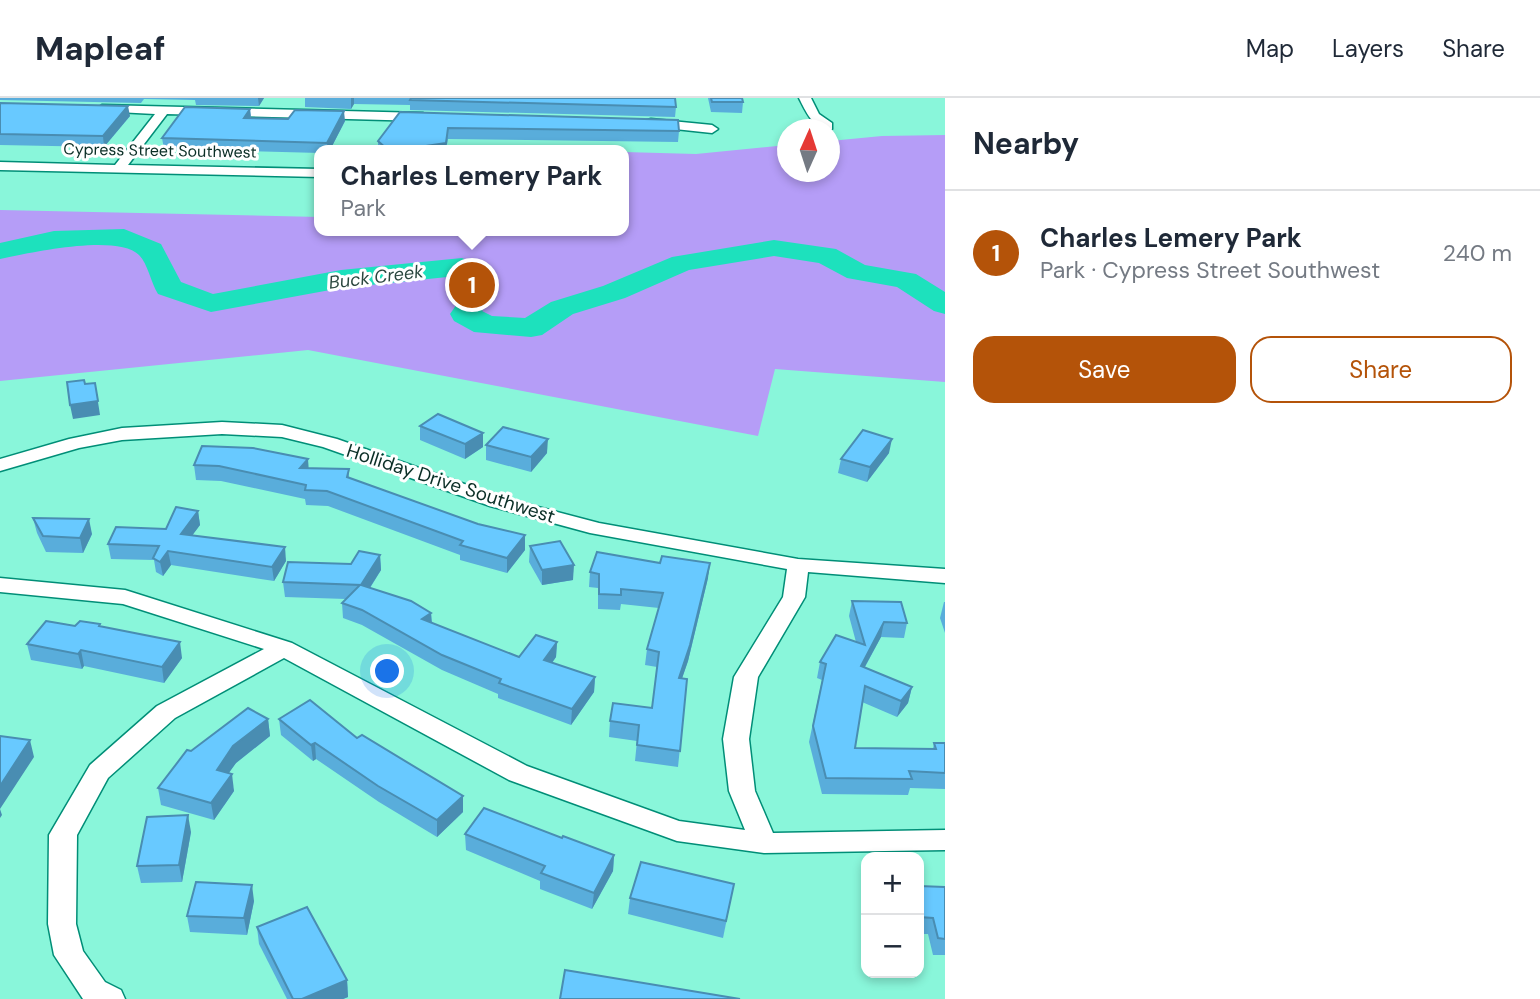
<!DOCTYPE html>
<meta charset="utf-8">
<style>
:root{--surface:#fff;--page:#f6f6f7;--text:#1f2937;--muted:#747a83;--line:#e0e1e3;--accent:#b45309}
body{margin:0;font-family:"DM Sans",sans-serif;background:var(--page);color:var(--text)}
.controls{position:absolute;right:21px;bottom:21px;display:grid;overflow:hidden;border-radius:14px;box-shadow:0 4px 10px #0003}
.controls button{width:63px;height:63px;display:grid;place-items:center;padding:0;border:0;border-bottom:2px solid var(--line);background:var(--surface);color:var(--text);font:35px sans-serif}
.compass{position:absolute;left:777px;top:21px;width:63px;height:63px;border-radius:50%;background:var(--surface);box-shadow:0 4px 10px #0003;rotate:3deg}
.you{position:absolute;left:388px;top:574px;width:24px;height:24px;margin:-18px;border:5px solid #fff;border-radius:50%;background:#1a73e8;box-shadow:0 0 0 10px #1a73e833}
.badge{display:grid;place-items:center;width:46px;height:46px;border-radius:50%;background:var(--accent);color:#fff;font-size:23px;font-weight:700}
.pin{position:absolute;translate:-50% -50%;border:4px solid #fff;box-shadow:0 2px 7px #0006}
.popup{position:absolute;left:314px;top:47px;width:315px;height:91px;box-sizing:border-box;display:grid;place-content:center;border-radius:14px;background:var(--surface);filter:drop-shadow(0 2px 5px #0005);font-size:23px;white-space:nowrap;color:var(--muted)}
.popup b{font-size:26px;color:var(--text)}
.popup::after{content:'';position:absolute;left:50%;top:100%;margin-left:-14px;border:14px solid transparent;border-top-color:var(--surface)}
.list{margin:0;padding:0;list-style:none}
h2{display:flex;justify-content:space-between;align-items:center;height:91px;margin:0;padding:0 28px;font-size:30px}
h2 small{font-size:23px;font-weight:400;color:var(--muted)}
.list li{display:grid;grid-template-columns:46px 1fr auto;gap:21px;align-items:center;box-sizing:border-box;height:126px;padding:0 28px;border-top:2px solid var(--line)}
.list b{display:block;font-size:26px;white-space:nowrap}
.list p{margin:0;font-size:23px;white-space:nowrap;color:var(--muted)}
.list em{font-size:23px;font-style:normal;color:var(--muted)}
.actions{display:flex;gap:14px;padding:21px 28px}
.actions a{flex:1;padding:16px 0;border:2px solid var(--accent);border-radius:21px;text-align:center;font-size:24px;color:var(--accent)}
.actions .main{background:var(--accent);color:#fff}
.map{position:relative;flex:none;width:945px;height:901px;overflow:hidden}
header{display:flex;align-items:center;gap:42px;box-sizing:border-box;height:98px;padding:0 35px;background:var(--surface);border-bottom:2px solid var(--line)}
header strong{font-size:33px}
nav{display:flex;gap:38px;margin-inline-start:auto;font-size:24px}
main{display:flex}
aside{flex:1;background:var(--surface)}
.map>svg:first-child{display:block}
</style>
<header>
<strong>Mapleaf</strong>
<nav><a>Map</a><a>Layers</a><a>Share</a></nav>
</header>
<main>
<div class="map">
<svg width="945" height="901" viewBox="0 0 945 901">
<rect width="100%" height="100%" fill="#89f6da"/>
<polygon fill="#b59df7" points="945,37 945,284 775,271 758,338 308,252 0,283 0,112 320,119 320,133 624,133 624,54 696,56 787,47 788,74 830,74 830,43 882,38"/>
<g fill="none" stroke-linecap="round" stroke-linejoin="round">
<path fill="#1de1bd" fill-rule="evenodd" d="M124 131 161 146 181 184 213 196 341 172 462 160 489 172 498 190 482 213 492 218 525 220 551 204 603 188 672 159 774 142 836 151 865 167 916 176 945 194V216L934 213 897 189 847 180 819 165 774 158 689 172 625 200 573 216 542 237 531 239 474 234 454 223 450 216 468 190 466 183 457 178 341 190 211 214 158 196C151 185 148 166 139 157 117 135 28 155 0 161V145L54 133Z"/>
<g stroke="#008e77" stroke-width="3">
<g id="street">
<path d="M799 0H811L819 16 832 25V31C814 33 806 14 799 0Z"/>
<polygon points="102,7 423,15 429,19 423,23 167,16 128,67 320,71 320,79 0,72 0,64 115,67 155,16 98,13 96,11"/>
<polygon points="651,21 712,27 718,31 712,35 647,28 647,22"/>
<polygon points="222,324 282,327 337,341 504,400 599,425 798,461 945,471 945,485 808,474 805,499 758,579 749,641 755,693 773,735 945,732 945,752 764,755 677,743 509,682 284,560 175,620 108,680 77,737 76,826 83,853 105,884 121,892 125,901 83,901 54,857 48,826 49,737 90,667 157,608 264,551 123,506 0,494 0,480 125,492 292,545 527,668 679,723 745,732 729,693 723,641 734,579 783,499 787,471 590,435 490,408 323,349 282,339 222,336 122,342 79,350 0,373 0,361 69,341 122,330"/>
</g>
</g>
<use href="#street" fill="#fff" fill-rule="evenodd"/>
</g>
<g fill="#59addb">
<polygon points="0,0 264,0 259,8 196,7 195,2 144,1 141,5 0,2"/>
<polygon points="305,0 675,0 676,9 675,19 410,12 410,7 354,6 351,11 305,9"/>
<polygon points="708,0 742,0 743,4 742,15 711,14"/>
<polygon points="0,5 130,18 104,49 0,47"/>
<polygon points="250,11 251,20 345,23 330,52 320,52 320,55 164,51 162,40"/>
<polygon points="400,14 679,33 678,44 448,41 446,52 378,52 378,43"/>
<polygon points="420,328 483,335 483,349 465,361 420,342"/>
<polygon points="486,347 547,355 531,374 486,362"/>
<polygon points="889,355 867,384 838,375 841,361"/>
<polygon points="194,367 349,371 349,380 478,426 525,437 525,452 507,475 460,462 460,457 328,408 306,407 305,401 221,383 196,382"/>
<polygon points="198,413 200,427 192,437 286,463 274,483 171,467 163,478 156,474 154,462 111,461 108,446 166,431"/>
<polygon points="33,420 92,436 83,455 46,454 37,435"/>
<polygon points="530,448 573,482 542,487 529,464"/>
<polygon points="380,457 381,472 370,490 431,515 432,525 519,559 557,544 556,559 552,565 595,579 594,594 571,627 498,600 498,596 442,572 362,527 343,520 342,505 346,501 285,499 283,484 351,466"/>
<polygon points="590,474 708,480 688,563 682,580 687,581 678,669 635,663 637,643 609,639 610,623 652,610 657,569 645,567 647,551 659,510 621,506 620,512 598,511 598,490 589,489"/>
<polygon points="852,503 907,525 904,540 881,539 865,569 912,589 908,605 897,619 862,604 855,650 933,651 934,645 945,645 945,691 910,690 908,697 822,696 809,644 822,582 817,580 820,564 856,544 849,518"/>
<polygon points="944,504 945,504 945,535 940,520"/>
<polygon points="75,528 101,528 182,560 164,585 84,568 82,571 31,562 27,546"/>
<polygon points="268,621 270,638 236,665 228,675 234,693 214,722 161,707 158,690 191,653"/>
<polygon points="279,621 357,640 463,714 437,739 379,704 316,661 313,663 281,637"/>
<polygon points="191,734 182,784 141,785 137,768"/>
<polygon points="465,736 562,740 614,757 613,773 592,811 540,791 540,783 466,752"/>
<polygon points="734,786 723,840 628,816 630,800"/>
<polygon points="919,788 945,789 945,857 933,857 928,836 919,836"/>
<polygon points="254,803 247,837 190,834 187,818"/>
<polygon points="257,829 347,882 348,899 343,901 287,901 259,846"/>
</g>
<g fill="#498db2">
<polygon points="258,0 264,0 259,8"/>
<polygon points="351,0 354,0 354,6 351,11"/>
<polygon points="128,8 130,18 104,49 103,38"/>
<polygon points="250,11 251,21 244,20"/>
<polygon points="344,13 345,23 330,52 328,52 327,45"/>
<polygon points="448,30 446,52 399,52"/>
<polygon points="95,285 100,317 73,321 70,307"/>
<polygon points="483,335 483,349 465,361 465,346"/>
<polygon points="548,341 547,355 531,374 531,359"/>
<polygon points="892,341 889,355 867,384 870,369"/>
<polygon points="308,361 309,375 300,370"/>
<polygon points="198,413 200,427 183,450 181,436"/>
<polygon points="89,421 92,436 83,455 80,440"/>
<polygon points="525,437 525,452 507,475 507,460"/>
<polygon points="285,449 286,463 274,483 272,469"/>
<polygon points="168,453 171,467 163,478 160,464"/>
<polygon points="380,457 381,472 362,502 361,487"/>
<polygon points="710,465 708,480 688,563 677,595 679,580"/>
<polygon points="574,467 573,482 542,487 542,472"/>
<polygon points="431,515 432,530 422,521"/>
<polygon points="884,524 881,539 857,583 861,568"/>
<polygon points="180,544 182,560 164,585 162,569"/>
<polygon points="557,544 556,559 543,577 544,562"/>
<polygon points="81,552 84,568 82,571 78,556"/>
<polygon points="595,579 594,594 571,627 572,611"/>
<polygon points="912,589 908,605 897,619 901,603"/>
<polygon points="268,621 270,638 236,665 219,689 217,672 233,648"/>
<polygon points="30,642 34,659 0,711 2,717 0,720 0,688"/>
<polygon points="315,645 316,661 313,663 311,647"/>
<polygon points="232,676 234,693 214,722 211,705"/>
<polygon points="463,698 463,714 437,739 437,722"/>
<polygon points="188,717 191,734 182,784 179,767"/>
<polygon points="614,757 613,773 592,811 594,795"/>
<polygon points="252,787 254,803 247,837 244,820"/>
<polygon points="347,882 348,899 343,901 302,901"/>
</g>
<g fill="#68c9ff" stroke="#498db2" stroke-width="2">
<polygon points="411,0 675,0 676,9 410,2"/>
<polygon points="711,0 742,0 743,4 712,4"/>
<polygon points="0,5 128,8 103,38 0,36"/>
<polygon points="185,9 250,11 244,20 288,21 295,12 344,13 327,45 162,40"/>
<polygon points="400,14 678,22 679,33 448,30 446,45 399,52 388,52 378,43"/>
<polygon points="84,282 85,286 95,285 98,303 70,307 67,284"/>
<polygon points="438,316 483,335 465,346 420,328"/>
<polygon points="503,329 548,341 531,359 486,347"/>
<polygon points="863,332 892,341 870,369 841,361"/>
<polygon points="202,348 253,350 308,361 300,370 349,371 347,379 478,426 525,437 507,460 460,447 463,443 327,393 305,392 306,387 219,368 194,367"/>
<polygon points="176,409 198,413 181,436 285,449 272,469 168,453 160,464 153,460 159,448 108,446 116,429 166,431"/>
<polygon points="33,420 89,421 80,440 43,438"/>
<polygon points="560,443 574,467 542,472 530,448"/>
<polygon points="359,453 380,457 361,487 411,503 431,515 422,521 519,559 536,537 557,544 544,562 595,579 572,611 499,585 501,581 442,557 362,512 342,505 360,487 283,484 288,464 351,466"/>
<polygon points="597,454 660,465 662,458 710,465 690,547 679,580 687,581 680,653 637,647 639,627 610,623 613,605 652,610 659,554 647,551 663,495 621,491 621,497 599,496 599,476 590,474"/>
<polygon points="852,503 901,504 907,525 884,524 861,568 912,589 901,603 865,588 855,650 936,651 934,645 945,645 945,675 909,673 912,681 826,680 813,628 826,566 820,564 836,537 865,547"/>
<polygon points="46,523 75,528 80,523 100,526 99,528 180,544 162,569 81,552 78,556 27,546"/>
<polygon points="310,602 357,640 362,637 463,698 437,722 378,688 315,645 311,647 279,621"/>
<polygon points="248,610 268,621 233,648 217,672 232,676 211,705 158,690 187,652 191,653"/>
<polygon points="0,638 30,642 0,688"/>
<polygon points="484,710 562,740 563,738 614,757 594,795 541,775 545,768 465,736"/>
<polygon points="188,717 179,767 137,768 147,719"/>
<polygon points="641,764 734,786 726,823 630,800"/>
<polygon points="196,784 252,787 244,820 187,818"/>
<polygon points="919,788 945,789 945,841 938,840 933,820 919,819"/>
<polygon points="307,809 347,882 302,901 293,901 257,829"/>
<polygon points="565,872 740,901 560,901"/>
</g>
<g text-anchor="middle" stroke-width="6" stroke-linejoin="round" paint-order="stroke">
<g font-size="16" fill="#0a2e26" stroke="#fff">
<text transform="translate(160 52) rotate(1)" y="6">Cypress Street Southwest</text>
</g>
<g font-size="18" font-style="italic" fill="#2b473f" stroke="#fff">
<text transform="translate(376 179) rotate(-7)" y="6">Buck Creek</text>
</g>
<g font-size="19" fill="#0a2e26" stroke="#fff">
<text transform="translate(451 385) rotate(18)" y="7">Holliday Drive Southwest</text>
</g>
</g>
</svg>
<div class="controls">
<button>+</button>
<button>−</button>
</div>
<svg class="compass" viewBox="-18 -18 36 36"><path d="M0-13l5 13h-10z" fill="#e53935"/><path d="M0 13l5-13h-10z" fill="#747a83"/></svg>
<div class="you"></div>
<div class="pin badge" style="left:472px;top:187px">1</div>
<div class="popup"><b>Charles Lemery Park</b>Park</div>
</div>
<aside>
<h2>Nearby<small></small></h2>
<ul class="list">
<li><span class="badge">1</span><div><b>Charles Lemery Park</b><p>Park · Cypress Street Southwest</p></div><em>240 m</em></li>
</ul>
<div class="actions"><a class="main">Save</a><a>Share</a></div>
</aside>
</main>
